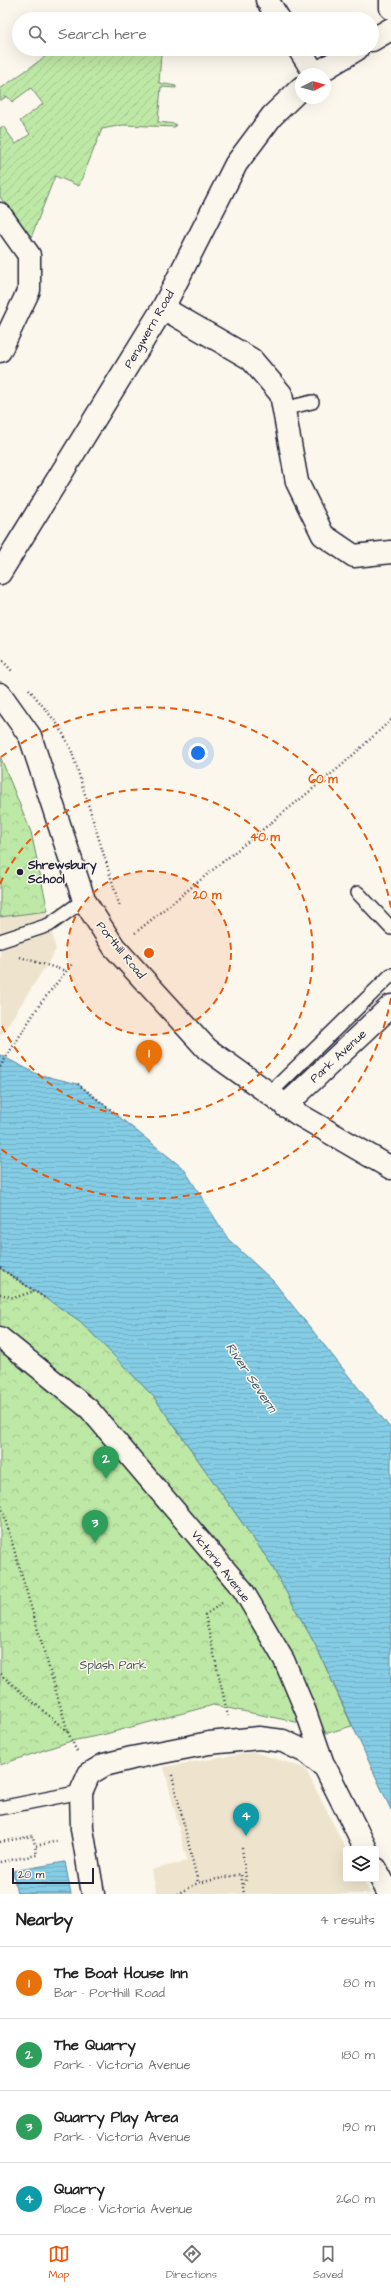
<!DOCTYPE html>
<meta charset="utf-8">
<style>
:root{--surface:#fff;--page:#f6f6f6;--text:#222;--muted:#767676;--line:#e0e0e0;--accent:#ea580c}
body{margin:0;font-family:"Architects Daughter",sans-serif;background:var(--page);color:var(--text)}
.controls{position:absolute;right:12px;bottom:12px;display:grid;overflow:hidden;border-radius:4px;box-shadow:0 4px 16px #0002}
.controls button{width:36px;height:36px;display:grid;place-items:center;padding:0;border:0;border-bottom:1px solid var(--line);background:var(--surface);color:var(--text);font:20px sans-serif}
.compass{position:absolute;left:295px;top:68px;width:36px;height:36px;border-radius:50%;background:var(--surface);box-shadow:0 4px 16px #0002;rotate:85deg}
.scale{position:absolute;left:12px;bottom:10px;width:82px;box-sizing:border-box;padding-left:4px;border:2px solid #22223b;border-top:0;font-size:11px;line-height:14px;white-space:nowrap;color:#22223b;-webkit-text-stroke:3px #fbf7ec;paint-order:stroke}
.you{position:absolute;left:198px;top:753px;width:14px;height:14px;margin:-10px;border:3px solid #fff;border-radius:50%;background:#1a73e8;box-shadow:0 0 0 6px #1a73e833}
.badge{display:grid;place-items:center;width:26px;height:26px;border-radius:50%;background:var(--accent);color:#fff;font-size:13px;font-weight:700}
.pin{position:absolute;translate:-50% -33px;filter:drop-shadow(0 1px 2px #0008)}
.pin::after{content:'';position:absolute;top:21px;width:14px;height:12px;background:inherit;clip-path:polygon(0 0,100% 0,50% 100%)}
.list{margin:0;padding:0;list-style:none}
h2{display:flex;justify-content:space-between;align-items:center;height:52px;margin:0;padding:0 16px;font-size:17px}
h2 small{font-size:13px;font-weight:400;color:var(--muted)}
.list li{display:grid;grid-template-columns:26px 1fr auto;gap:12px;align-items:center;box-sizing:border-box;height:72px;padding:0 16px;border-top:1px solid var(--line)}
.list b{display:block;font-size:15px;white-space:nowrap}
.list p{margin:0;font-size:13px;white-space:nowrap;color:var(--muted)}
.list em{font-size:13px;font-style:normal;color:var(--muted)}
.icon{flex:none;width:22px;height:22px;fill:none;stroke:currentColor;stroke-width:2;stroke-linecap:round;stroke-linejoin:round}
.map{position:relative;flex:none;width:391px;height:1894px;overflow:hidden}
.search{position:absolute;background:var(--surface);box-shadow:0 4px 16px #0002;left:12px;right:12px;top:12px;height:44px;display:flex;align-items:center;gap:10px;box-sizing:border-box;padding:0 14px;border-radius:22px;color:var(--muted);font-size:15px}
.sheet{height:340px;background:var(--surface)}
nav{display:flex;justify-content:space-around;align-items:center;box-sizing:border-box;height:56px;border-top:1px solid var(--line);background:var(--surface);font-size:11px;color:var(--muted)}
nav a{display:grid;justify-items:center;gap:2px}
nav .on{color:var(--accent)}
.map>svg:first-child{display:block}
</style>
<div class="map">
<svg width="391" height="1894" viewBox="0 0 391 1894">
<defs>
<pattern id="forest-crowns" width="20" height="18" patternUnits="userSpaceOnUse"><rect width="20" height="18" fill="#bee8a5"/><path d="M2 6a3 3 0 1 1 6 0M12 15a3 3 0 1 1 6 0" fill="none" stroke="#a3c78f"/></pattern>
<pattern id="garden-furrows" width="10" height="10" patternUnits="userSpaceOnUse"><rect width="10" height="10" fill="#bee8a5"/><path d="M-1 1l2-2M0 10L10 0M9 11l2-2" fill="none" stroke="#a3c78f"/></pattern>
<pattern id="water-rules" width="6" height="5" patternUnits="userSpaceOnUse"><rect width="6" height="5" fill="#84cde5"/><path d="M0 2.5h6" fill="none" stroke="#72b0c5"/></pattern>
</defs>
<rect width="100%" height="100%" fill="#fbf7ec"/>
<filter id="ink" filterUnits="userSpaceOnUse"><feTurbulence type="fractalNoise" baseFrequency=".025" numOctaves="2"/><feDisplacementMap in="SourceGraphic" scale="8" xChannelSelector="R" yChannelSelector="G"/><feConvolveMatrix kernelMatrix="1 2 1 2 8 2 1 2 1" color-interpolation-filters="sRGB"/></filter>
<g filter="url(#ink)">
<g fill="#eee4ce">
<polygon points="0,756 31,832 56,950 0,1037"/>
<polygon points="254,1752 305,1768 346,1849 346,1879 363,1879 371,1894 157,1894 151,1870 187,1861 164,1767"/>
</g>
<g fill="url(#forest-crowns)" stroke="#708570">
<polygon points="0,756 31,832 48,911 0,917"/>
<polygon points="0,1268 80,1321 154,1397 269,1561 317,1648 352,1726 324,1734 310,1725 213,1705 102,1735 71,1741 0,1765"/>
</g>
<polygon fill="url(#garden-furrows)" stroke="#708570" points="47,49 184,49 183,55 161,54 159,83 176,86 176,88 161,87 158,122 176,124 175,127 123,125 102,129 79,186 55,176 30,240 0,197 0,128 3,126 16,144 30,134 20,121 43,104 31,88 12,102 7,96 0,101 0,89 49,54"/>
<g fill="url(#water-rules)" stroke="#5d89a1">
<polygon points="0,1055 37,1074 78,1084 184,1169 228,1239 273,1281 391,1429 391,1810 317,1648 269,1561 154,1397 80,1321 0,1268"/>
<polygon points="65,1862 71,1894 17,1894 13,1871"/>
</g>
<g fill="none" stroke-linecap="round" stroke-linejoin="round">
<g stroke="#22223b" stroke-width="16">
<g id="service">
<polyline points="283,409 312,402"/>
<polyline points="358,893 391,928"/>
<polyline points="0,941 49,925 84,900"/>
<polyline points="269,1094 391,975"/>
<polyline points="0,1808 81,1792"/>
</g>
</g>
<g stroke="#22223b" stroke-width="23">
<polyline id="pedestrian" points="0,1337 89,1409 243,1590 284,1660 306,1712 325,1767"/>
</g>
<g stroke="#22223b" stroke-width="25">
<g id="minor">
<polyline points="267,0 279,19"/>
<polyline points="391,0 391,8"/>
<polyline points="372,40 391,29"/>
<polyline points="299,49 315,74"/>
<polyline points="316,74 357,49"/>
<polyline points="0,214 29,255 29,290 0,351"/>
<polyline points="163,308 251,359 281,394 297,482 323,535 354,556 391,552"/>
<polyline points="0,573 163,308 236,164 272,116 301,88"/>
<polyline points="285,1106 391,1006"/>
<polyline points="376,1869 389,1894"/>
<polyline points="93,1894 82,1829 81,1792 89,1774 104,1765 132,1758 209,1743 259,1738 283,1741 306,1752 325,1767 366,1849"/>
</g>
</g>
<g stroke="#22223b" stroke-width="25">
<polyline id="tertiary" points="0,694 30,736 84,900 114,947 207,1049 298,1114 391,1168"/>
</g>
<g stroke="#22223b" stroke-width="2.5" stroke-dasharray="1 3" stroke-linecap="butt">
<polyline points="0,658 12,671"/>
<polyline points="29,689 59,726 71,749 120,907"/>
<polyline points="135,933 341,766 391,720"/>
<polyline points="20,957 66,971"/>
<polyline points="0,1067 40,1004 72,964"/>
<polyline points="78,1084 115,1113"/>
<polyline points="0,1268 45,1298"/>
<polyline points="0,1294 14,1298 34,1291"/>
<polyline points="0,1502 68,1732 77,1752"/>
<polyline points="222,1603 205,1615 228,1716"/>
<polyline points="0,1674 68,1732"/>
<polyline points="172,1775 198,1883"/>
<polyline points="0,1842 33,1836 35,1846"/>
<polyline points="242,1848 246,1879 243,1887"/>
<polyline points="0,1862 37,1855 35,1846 58,1841"/>
<polyline points="178,1894 198,1883 241,1874 244,1894"/>
</g>
<use href="#service" stroke="#fbf7ec" stroke-width="13"/>
<use href="#pedestrian" stroke="#fbf7ec" stroke-width="20"/>
<use href="#minor" stroke="#fbf7ec" stroke-width="22"/>
<use href="#tertiary" stroke="#fbf7ec" stroke-width="22"/>
</g>
</g>
<circle cx="149" cy="953" r="82" fill="#e8590c" fill-opacity=".12"/>
<g fill="none" stroke="#e8590c" stroke-width="2" stroke-dasharray="7 5">
<circle cx="149" cy="953" r="82"/>
<path d="M0 884A164 164 0 1 1 0 1022"/>
<path d="M391 998A246 246 0 0 1 1 1149M1 757A246 246 0 0 1 391 908"/>
</g>
<circle fill="#22223b" stroke="#fbf7ec" stroke-width="1.5" cx="20" cy="872" r="4"/>
<g text-anchor="middle" stroke-width="3" stroke-linejoin="round" paint-order="stroke">
<g font-size="12" fill="#22223b" stroke="#fbf7ec">
<text transform="translate(149 329) rotate(-60)" y="4">Pengwern Road</text>
<text transform="translate(121 950) rotate(51)" y="4">Porthill Road</text>
<text transform="translate(338 1056) rotate(-43)" y="4">Park Avenue</text>
<text transform="translate(221 1566) rotate(52)" y="4">Victoria Avenue</text>
</g>
<g font-size="12" font-weight="bold" fill="#22223b" stroke="#fbf7ec" text-anchor="start">
<text x="28" y="869">Shrewsbury<tspan x="28" dy="14">School</tspan></text>
</g>
<g font-size="12" fill="#495456" stroke="#fbf7ec">
<text x="113" y="1669">Splash Park</text>
</g>
<g font-size="13" font-style="italic" fill="#3f556e" stroke="#fbf7ec">
<text transform="translate(252 1377) rotate(56)" y="5">River Severn</text>
</g>
</g>
<circle cx="149" cy="953" r="6" fill="#e8590c" stroke="#fbf7ec" stroke-width="2"/>
<g font-size="12" text-anchor="middle" font-weight="bold" fill="#e8590c" stroke="#fbf7ec" stroke-width="3" stroke-linejoin="round" paint-order="stroke">
<text x="323" y="783">60 m</text>
<text x="265" y="841">40 m</text>
<text x="207" y="899">20 m</text>
</g>
</svg>
<div class="controls">
<button><svg class="icon" aria-label="layers" viewBox="0 0 24 24"><path d="M12 4l9 5-9 5-9-5zM3 14l9 5 9-5"/></svg></button>
</div>
<svg class="compass" viewBox="-18 -18 36 36"><path d="M0-13l5 13h-10z" fill="#e53935"/><path d="M0 13l5-13h-10z" fill="#767676"/></svg>
<div class="scale">20 m</div>
<div class="you"></div>
<div class="pin badge" style="left:149px;top:1073px;background:#e8710a">1</div>
<div class="pin badge" style="left:106px;top:1479px;background:#2e9e5b">2</div>
<div class="pin badge" style="left:95px;top:1543px;background:#2e9e5b">3</div>
<div class="pin badge" style="left:246px;top:1836px;background:#0f9aa8">4</div>
<div class="search"><svg class="icon" aria-label="search" viewBox="0 0 24 24"><circle cx="10" cy="10" r="6"/><path d="M15 15l6 6"/></svg>Search here</div>
</div>
<section class="sheet">
<h2>Nearby<small>4 results</small></h2>
<ul class="list">
<li><span class="badge" style="background:#e8710a">1</span><div><b>The Boat House Inn</b><p>Bar · Porthill Road</p></div><em>80 m</em></li>
<li><span class="badge" style="background:#2e9e5b">2</span><div><b>The Quarry</b><p>Park · Victoria Avenue</p></div><em>180 m</em></li>
<li><span class="badge" style="background:#2e9e5b">3</span><div><b>Quarry Play Area</b><p>Park · Victoria Avenue</p></div><em>190 m</em></li>
<li><span class="badge" style="background:#0f9aa8">4</span><div><b>Quarry</b><p>Place · Victoria Avenue</p></div><em>260 m</em></li>
</ul>
</section>
<nav>
<a class="on"><svg class="icon" aria-label="map" viewBox="0 0 24 24"><path d="M3 6l6-2 6 2 6-2v14l-6 2-6-2-6 2zM9 4v14M15 6v14"/></svg>Map</a>
<a><svg class="icon" aria-label="directions" viewBox="0 0 24 24"><path d="M12 3l9 9-9 9-9-9zM9 14v-3h6M13 9l2 2-2 2"/></svg>Directions</a>
<a><svg class="icon" aria-label="saved" viewBox="0 0 24 24"><path d="M7 4h10v16l-5-4-5 4z"/></svg>Saved</a>
</nav>
